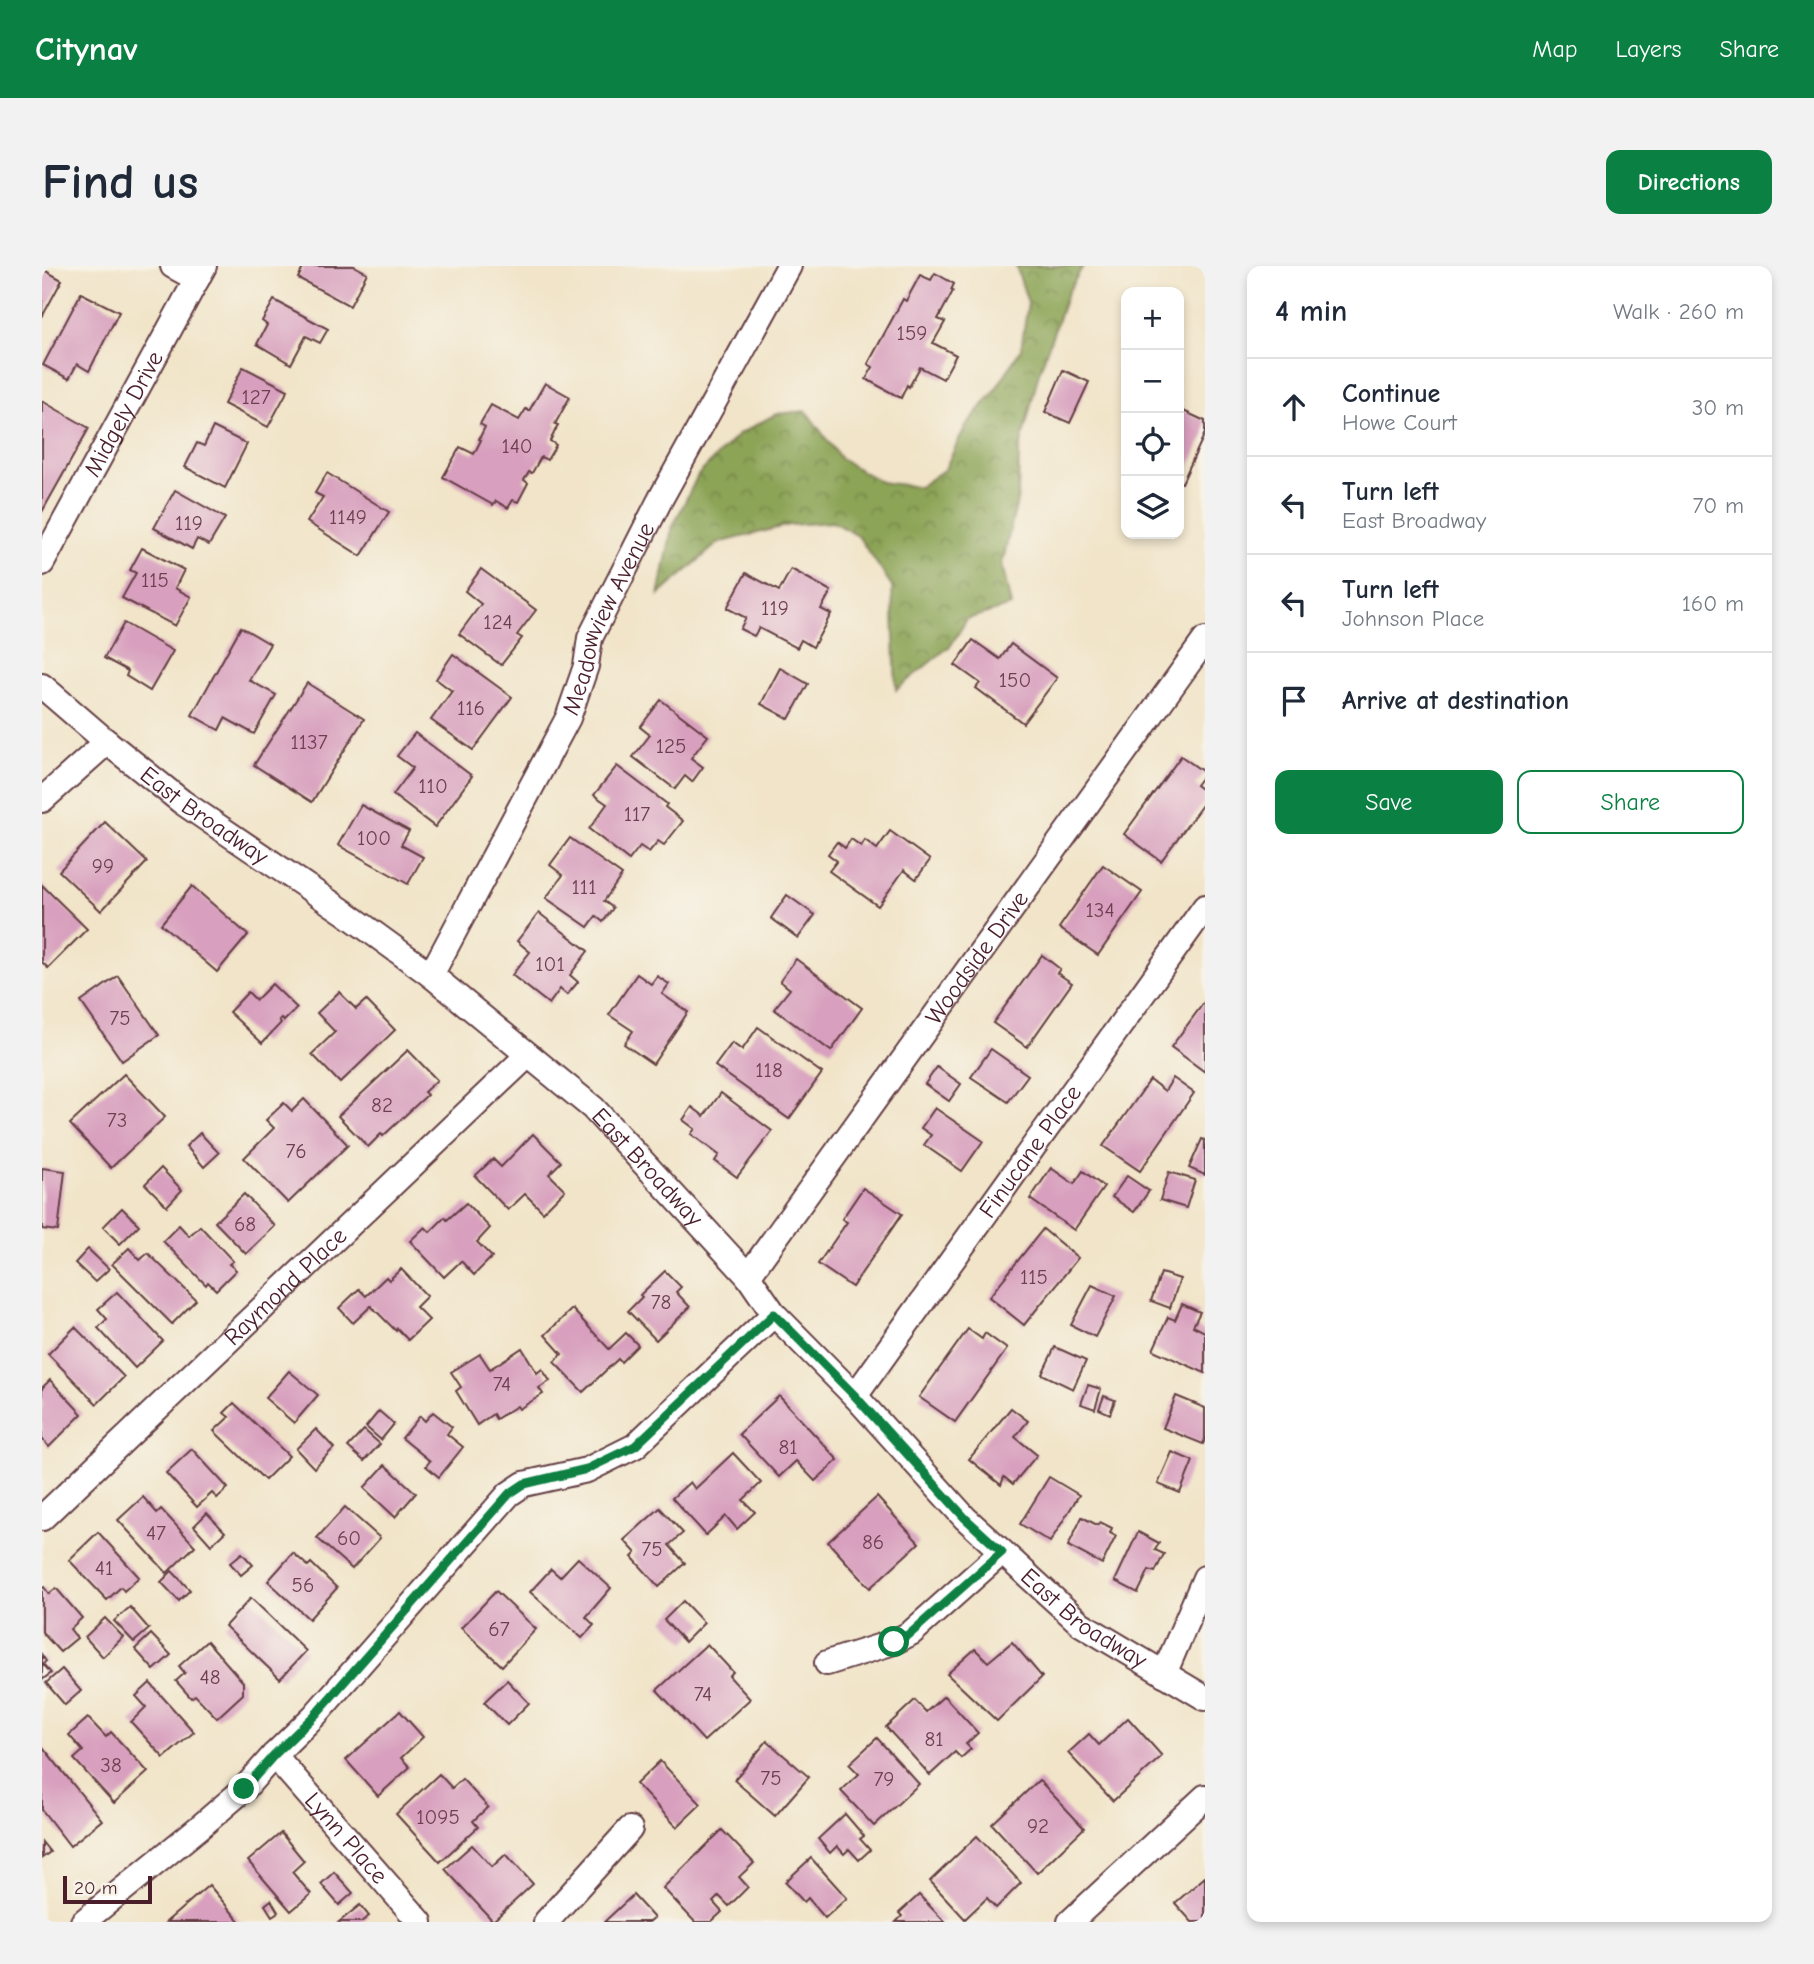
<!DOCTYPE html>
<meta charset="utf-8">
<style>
:root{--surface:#fff;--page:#f2f2f3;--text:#1f2937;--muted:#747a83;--line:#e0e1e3;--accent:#0b8043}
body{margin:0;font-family:"Comic Neue",sans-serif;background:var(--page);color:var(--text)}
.controls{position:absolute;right:21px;top:21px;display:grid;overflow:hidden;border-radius:14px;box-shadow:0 4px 10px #0003}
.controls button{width:63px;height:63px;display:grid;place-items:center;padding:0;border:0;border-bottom:2px solid var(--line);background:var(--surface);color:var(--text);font:35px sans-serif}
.scale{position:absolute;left:21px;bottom:18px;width:89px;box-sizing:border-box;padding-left:7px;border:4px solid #4a1f2b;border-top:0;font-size:19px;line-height:24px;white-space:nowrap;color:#4a1f2b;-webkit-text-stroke:5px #f7f3e8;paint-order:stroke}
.stop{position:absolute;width:21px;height:21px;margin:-16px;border:5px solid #0b8043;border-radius:50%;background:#fff}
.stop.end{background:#0b8043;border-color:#fff;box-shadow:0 2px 7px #0008}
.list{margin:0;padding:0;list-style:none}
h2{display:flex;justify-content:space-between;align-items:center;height:91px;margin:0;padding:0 28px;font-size:30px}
h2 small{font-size:23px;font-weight:400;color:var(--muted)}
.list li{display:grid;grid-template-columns:46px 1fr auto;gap:21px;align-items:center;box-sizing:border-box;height:98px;padding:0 28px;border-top:2px solid var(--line)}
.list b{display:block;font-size:26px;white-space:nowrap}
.list p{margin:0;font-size:23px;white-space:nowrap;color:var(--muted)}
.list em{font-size:23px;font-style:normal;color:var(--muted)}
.actions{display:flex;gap:14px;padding:21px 28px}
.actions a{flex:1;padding:16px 0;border:2px solid var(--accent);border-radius:14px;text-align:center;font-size:24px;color:var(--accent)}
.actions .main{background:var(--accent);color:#fff}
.icon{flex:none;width:38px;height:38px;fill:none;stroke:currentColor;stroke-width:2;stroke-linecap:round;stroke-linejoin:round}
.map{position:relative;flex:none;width:1163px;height:1656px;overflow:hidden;border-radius:14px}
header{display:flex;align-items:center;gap:42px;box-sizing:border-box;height:98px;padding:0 35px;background:var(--accent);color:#fff}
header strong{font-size:33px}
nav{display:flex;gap:38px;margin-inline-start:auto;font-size:24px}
.intro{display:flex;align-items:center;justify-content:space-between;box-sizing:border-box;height:168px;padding:0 42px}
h1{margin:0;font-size:49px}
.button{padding:18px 32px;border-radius:14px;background:var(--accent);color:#fff;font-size:24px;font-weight:700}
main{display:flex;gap:42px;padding:0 42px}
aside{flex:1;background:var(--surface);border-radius:14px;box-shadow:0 4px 10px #0003}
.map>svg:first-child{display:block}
</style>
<header>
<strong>Citynav</strong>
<nav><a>Map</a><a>Layers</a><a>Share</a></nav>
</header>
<div class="intro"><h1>Find us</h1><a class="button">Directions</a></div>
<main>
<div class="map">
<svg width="1163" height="1656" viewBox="0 0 1163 1656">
<defs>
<pattern id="forest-crowns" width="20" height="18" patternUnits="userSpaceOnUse" patternTransform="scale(1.75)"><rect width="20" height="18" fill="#8ca456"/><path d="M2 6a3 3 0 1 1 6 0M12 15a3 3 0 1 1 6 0" fill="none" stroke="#748547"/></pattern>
</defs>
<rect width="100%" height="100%" fill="#f7f3e8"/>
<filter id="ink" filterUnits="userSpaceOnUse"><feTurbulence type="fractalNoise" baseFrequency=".0143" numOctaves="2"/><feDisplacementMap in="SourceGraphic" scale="14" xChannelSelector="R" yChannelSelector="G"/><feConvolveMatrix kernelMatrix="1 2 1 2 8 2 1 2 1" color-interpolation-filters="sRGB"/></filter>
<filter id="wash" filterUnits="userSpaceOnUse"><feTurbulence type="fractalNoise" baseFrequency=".00686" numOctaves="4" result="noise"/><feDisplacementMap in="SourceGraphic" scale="28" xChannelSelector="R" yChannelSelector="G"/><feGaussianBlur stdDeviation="1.57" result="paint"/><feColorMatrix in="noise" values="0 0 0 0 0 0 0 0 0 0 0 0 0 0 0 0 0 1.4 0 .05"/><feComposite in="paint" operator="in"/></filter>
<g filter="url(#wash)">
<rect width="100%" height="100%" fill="#f1e4c8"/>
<polygon fill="url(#forest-crowns)" stroke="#6b6240" stroke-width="2" points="974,0 1041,0 1025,28 996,110 977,187 976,231 960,298 969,340 925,353 909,379 854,424 850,320 816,270 791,256 747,259 676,277 617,329 630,262 656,209 697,168 734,148 764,145 799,193 839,216 877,221 903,203 923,161 952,126 979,83 986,37"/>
<g id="blocks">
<g fill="#d8a0be">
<polygon points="262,0 312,0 325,7 308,40 256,12"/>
<polygon points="0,3 20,14 0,51"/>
<polygon points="893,7 912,18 909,24 911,25 896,53 903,56 891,77 914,89 901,113 878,101 867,121 865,119 859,132 824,113 831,101 826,98 861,33 864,35 878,9 889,14"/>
<polygon points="39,27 77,46 47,105 35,98 27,113 1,99"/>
<polygon points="232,34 286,63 278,77 264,70 249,98 215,78 225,59 220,55"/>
<polygon points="201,101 246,124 226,161 182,138"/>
<polygon points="1021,104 1047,116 1028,157 1003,146"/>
<polygon points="503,117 528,131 513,158 516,159 508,175 514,179 505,194 499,191 490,207 487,206 482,214 486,217 476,236 471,234 466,242 454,235 451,239 401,211 418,181 432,188 439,174 437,173 443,161 438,158 449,139 477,154 484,143 487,145"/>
<polygon points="0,135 47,162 0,246"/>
<polygon points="1137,143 1163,155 1163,167 1140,217 1137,216"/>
<polygon points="171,161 205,178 183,222 143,201 155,177 162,180"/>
<polygon points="285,207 347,246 319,290 265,256 281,231 273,227"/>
<polygon points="133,224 183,252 167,279 155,273 150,283 112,262"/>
<polygon points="100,282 142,304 133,322 149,331 133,360 80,332 94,307 88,304"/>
<polygon points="439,303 494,344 475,369 480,372 459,399 417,368 439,338 423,325"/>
<polygon points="749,303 789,325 779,343 789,348 771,381 759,374 755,382 717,362 712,370 698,363 704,352 685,342 704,307 737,325"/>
<polygon points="82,357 131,385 108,425 84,410 86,405 62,392"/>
<polygon points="199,361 228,378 207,414 234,429 212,468 183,452 177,464 150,449"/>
<polygon points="931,374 958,393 969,378 1015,412 981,457 934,422 938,417 913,399"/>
<polygon points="411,388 470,431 431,484 389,454 410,425 394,413"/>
<polygon points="738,402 766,418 747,453 719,438"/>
<polygon points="265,417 322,453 270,536 212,499"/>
<polygon points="619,434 666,470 649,492 661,501 650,516 643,510 633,523 591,491 608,469 598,461"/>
<polygon points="373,467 430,510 393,561 351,529 371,502 355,490"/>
<polygon points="1139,490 1163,507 1154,519 1163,526 1163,535 1119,595 1082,568"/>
<polygon points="575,500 625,538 623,541 641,555 622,579 616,575 607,586 598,580 587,594 547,563 565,538 552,529"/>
<polygon points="319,539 367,565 359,579 381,591 366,618 296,579"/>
<polygon points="63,556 105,596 59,645 17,605"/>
<polygon points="848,565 888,594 874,613 862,604 836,640 787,605 795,595 786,588 795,576 803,582 809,573 819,580 823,574 835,583"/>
<polygon points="528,572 580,609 562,635 571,642 561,656 554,650 546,661 504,632 521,609 508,599"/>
<polygon points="1061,599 1100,626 1056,689 1017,662"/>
<polygon points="0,619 45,663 6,702 0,696"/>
<polygon points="150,620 206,669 175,706 119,658"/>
<polygon points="745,629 773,649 756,672 729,652"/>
<polygon points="497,647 546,685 528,709 536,716 525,729 518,723 507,738 470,709 488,686 475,675"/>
<polygon points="1000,689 1018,703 1015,707 1030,717 985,781 951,757"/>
<polygon points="754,693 820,742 789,785 732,743 748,723 738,715"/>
<polygon points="595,708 609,718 615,710 627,718 620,728 646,746 611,798 582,778 591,765 567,749"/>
<polygon points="76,710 117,769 80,795 39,736"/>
<polygon points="230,718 255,742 242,755 239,752 237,754 239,757 220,777 187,746 206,726 214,734"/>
<polygon points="297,726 314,743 324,734 353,764 298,817 270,788 293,766 275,747"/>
<polygon points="1163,735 1163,806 1129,781"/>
<polygon points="716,761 780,807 747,853 673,800 690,777 700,784"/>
<polygon points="949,783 986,809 966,836 929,811"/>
<polygon points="366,784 395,814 382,826 385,829 341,870 339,868 326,881 296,850"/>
<polygon points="895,801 919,818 907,835 883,818"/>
<polygon points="82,808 123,851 69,902 28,858"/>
<polygon points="1131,812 1152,827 1098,905 1061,880 1108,814 1123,825"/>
<polygon points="679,827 730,865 695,911 673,895 677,889 649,868 653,863 641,854 650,841 662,850"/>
<polygon points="262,833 306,879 246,937 202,892 232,862 224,854 242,837 250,845"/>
<polygon points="893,842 941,875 920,905 882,879 889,869 879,862"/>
<polygon points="158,867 177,887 162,901 144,880"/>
<polygon points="491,868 519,896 507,908 523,924 501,946 483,928 466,944 433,910 451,893 459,901"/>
<polygon points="1160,873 1163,874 1163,909 1147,902"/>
<polygon points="0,902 23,905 16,965 0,963"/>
<polygon points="119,902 140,924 125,940 103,918"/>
<polygon points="1009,902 1032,918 1041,905 1062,921 1032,964 988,933"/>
<polygon points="1127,906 1153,914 1144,942 1118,934"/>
<polygon points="1085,910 1107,925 1092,946 1070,931"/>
<polygon points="821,922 860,948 810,1021 776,998 805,956 800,953"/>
<polygon points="202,928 233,960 204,988 173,956"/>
<polygon points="424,937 448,962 435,976 450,991 432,1009 419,995 402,1011 368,975 383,961 388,966 403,951 405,954"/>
<polygon points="80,942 97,959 78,978 61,961"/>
<polygon points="137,959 147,970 158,960 191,995 187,998 194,1004 174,1024 166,1016 164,1019 121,975"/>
<polygon points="1001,963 1036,992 982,1059 947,1031"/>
<polygon points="87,982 98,994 106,987 154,1034 130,1058 70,998"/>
<polygon points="46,983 67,1003 53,1016 33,997"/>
<polygon points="359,1003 385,1030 374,1041 387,1054 366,1074 355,1062 354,1065 329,1040 311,1057 297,1042 317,1023 324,1030 344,1011 347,1014"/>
<polygon points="623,1005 639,1021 634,1026 648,1041 614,1074 586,1045 600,1031 598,1029"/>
<polygon points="1119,1007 1138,1013 1128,1042 1109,1035"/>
<polygon points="1050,1019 1074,1030 1053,1071 1029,1059"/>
<polygon points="75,1026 121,1075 93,1102 56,1062 65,1053 56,1043"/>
<polygon points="1140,1038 1158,1046 1151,1060 1163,1066 1163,1107 1111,1084 1126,1051 1133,1054"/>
<polygon points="530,1043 567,1083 584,1067 596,1079 579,1096 576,1093 541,1126 512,1096 520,1088 503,1069"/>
<polygon points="33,1061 82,1111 55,1138 6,1088"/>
<polygon points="926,1063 940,1073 943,1067 965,1083 913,1156 877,1131"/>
<polygon points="1013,1081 1044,1095 1031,1123 1000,1108"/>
<polygon points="480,1082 495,1107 500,1103 508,1115 497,1122 501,1128 477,1143 475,1140 454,1153 451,1148 435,1159 414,1125 419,1121 409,1106 438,1088 448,1103"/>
<polygon points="247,1105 276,1129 252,1157 223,1132"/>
<polygon points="8,1114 40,1148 7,1181 0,1173 0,1122"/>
<polygon points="1046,1119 1059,1123 1053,1143 1039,1138"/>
<polygon points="737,1130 796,1194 773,1215 754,1195 737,1211 697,1168"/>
<polygon points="1062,1130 1073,1134 1068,1148 1057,1143"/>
<polygon points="1134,1130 1163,1142 1163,1173 1161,1178 1121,1162"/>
<polygon points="192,1137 247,1190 223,1214 172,1165 187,1151 182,1147"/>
<polygon points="969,1142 986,1155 973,1171 995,1189 971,1218 962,1211 959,1219 927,1193"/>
<polygon points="337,1145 352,1158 339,1174 324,1161"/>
<polygon points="391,1146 410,1161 405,1168 421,1181 397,1211 384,1200 388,1195 360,1172 378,1150 383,1155"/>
<polygon points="274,1163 292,1182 272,1202 254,1183"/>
<polygon points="322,1164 338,1178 322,1195 306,1181"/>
<polygon points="150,1183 186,1222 175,1232 170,1227 155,1241 124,1207"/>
<polygon points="1130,1186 1151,1195 1138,1227 1116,1218"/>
<polygon points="691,1187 719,1217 701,1234 713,1246 695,1263 684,1250 664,1269 630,1232 648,1216 653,1223"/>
<polygon points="343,1199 374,1227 353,1251 322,1222"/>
<polygon points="1007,1211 1037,1229 1008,1276 978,1258"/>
<polygon points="101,1231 115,1247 119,1243 153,1280 125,1307 76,1254"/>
<polygon points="835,1231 877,1277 828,1322 786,1276"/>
<polygon points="303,1241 338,1272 310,1303 275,1272"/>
<polygon points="618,1242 641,1267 627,1279 643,1297 617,1321 590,1291 594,1287 582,1274"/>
<polygon points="165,1247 183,1266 169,1279 152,1260"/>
<polygon points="1040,1251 1055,1259 1058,1256 1070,1262 1068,1267 1074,1270 1060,1298 1026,1280"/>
<polygon points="56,1266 97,1311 82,1325 79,1321 65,1334 27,1294"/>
<polygon points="1096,1266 1117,1277 1113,1284 1122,1288 1113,1306 1107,1304 1096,1327 1073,1315"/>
<polygon points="200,1287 211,1299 199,1309 188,1297"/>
<polygon points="251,1287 266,1300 269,1297 295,1322 267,1353 226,1315"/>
<polygon points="536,1292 569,1322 544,1351 552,1359 540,1372 488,1326 509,1303 518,1311"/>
<polygon points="130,1305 148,1324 137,1335 119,1316"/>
<polygon points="2,1321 7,1328 14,1322 40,1352 28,1363 35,1372 18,1386 0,1366 0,1322"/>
<polygon points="454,1325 494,1363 460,1400 419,1362"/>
<polygon points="209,1332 264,1385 238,1413 183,1360"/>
<polygon points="641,1335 662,1357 643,1376 622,1354"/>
<polygon points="88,1341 107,1363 92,1376 72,1355"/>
<polygon points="63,1352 81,1371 61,1391 43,1371"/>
<polygon points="109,1368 129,1389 112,1404 93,1383"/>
<polygon points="165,1375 201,1416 201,1428 175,1452 153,1429 149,1432 134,1415 143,1407 137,1400"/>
<polygon points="970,1376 1000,1411 955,1455 905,1408 933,1383 946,1396"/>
<polygon points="665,1378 691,1406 687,1410 708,1433 662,1475 615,1424"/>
<polygon points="0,1389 4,1395 1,1398 9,1407 0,1414"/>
<polygon points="20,1403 39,1425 23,1439 4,1417"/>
<polygon points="465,1414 487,1437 465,1459 442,1436"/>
<polygon points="108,1417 152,1466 122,1492 89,1456 104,1441 94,1430"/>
<polygon points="902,1430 936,1467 924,1478 929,1483 919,1492 913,1486 888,1509 844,1461 873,1434 884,1446"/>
<polygon points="358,1445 381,1471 359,1492 368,1501 336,1530 304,1494"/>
<polygon points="46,1452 64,1471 69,1466 106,1506 72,1537 32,1493 41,1485 27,1469"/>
<polygon points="1086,1452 1120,1490 1071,1535 1026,1487 1047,1468 1057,1479"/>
<polygon points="835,1472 877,1518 832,1560 799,1525 817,1508 807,1498"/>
<polygon points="725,1475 767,1511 733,1550 692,1514"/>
<polygon points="0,1480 60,1554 28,1580 0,1544"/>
<polygon points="618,1495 659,1538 635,1561 594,1518"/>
<polygon points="397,1508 410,1522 420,1513 446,1541 431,1555 436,1561 398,1596 354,1548"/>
<polygon points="997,1514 1042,1562 995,1607 950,1558"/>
<polygon points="803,1548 822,1570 818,1573 828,1584 817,1594 807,1583 802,1588 795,1580 788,1587 776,1573"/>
<polygon points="680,1564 712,1597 697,1611 706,1621 687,1640 677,1630 671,1636 680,1646 669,1656 653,1656 621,1622"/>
<polygon points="239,1567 262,1595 250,1606 269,1628 249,1645 206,1595"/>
<polygon points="935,1570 979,1617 954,1642 945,1632 923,1653 888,1615"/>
<polygon points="0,1576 8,1586 0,1592"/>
<polygon points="430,1579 450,1601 464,1588 491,1618 451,1655 403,1603"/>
<polygon points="769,1592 805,1632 783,1652 766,1632 762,1636 743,1616"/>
<polygon points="292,1606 311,1627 297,1639 279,1618"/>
<polygon points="1163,1611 1163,1656 1150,1656 1133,1637"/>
<polygon points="167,1619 198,1656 124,1656"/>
<polygon points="591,1629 612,1652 607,1656 562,1656"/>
<polygon points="877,1629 903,1656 854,1656 860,1650 857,1647"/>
<polygon points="229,1634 236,1646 230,1650 223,1639"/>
<polygon points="318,1639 327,1650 319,1656 297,1656"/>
</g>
</g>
</g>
<g filter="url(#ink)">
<use href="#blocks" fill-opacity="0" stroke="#633d43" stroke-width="2"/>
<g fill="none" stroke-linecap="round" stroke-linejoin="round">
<g stroke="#633d43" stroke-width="28">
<g id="street">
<polyline points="131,0 155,13"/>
<path id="s1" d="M0 297 162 0"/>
<path id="s2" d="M0 420 65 476 140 536 305 648 389 709 551 842 706 1010 732 1048 813 1130 923 1252 1039 1358 1163 1432"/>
<polyline points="0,534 65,476"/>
<path id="s3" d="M389 709 526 452 544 400 548 372 619 232 747 0"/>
<path id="s4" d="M706 1010 1163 374"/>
<path id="s5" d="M813 1130 1163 641"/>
<path id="s6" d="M0 1252 486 789"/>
<polyline points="785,1397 852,1376 869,1367 960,1286"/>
<polyline points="1122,1408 1163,1312"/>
<path id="s7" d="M232 1489 378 1656"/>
<polyline points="41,1656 159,1560 202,1523 232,1489 273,1449 467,1228 482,1218 545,1204 593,1180 732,1048"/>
<polyline points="504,1656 588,1563"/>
<polyline points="1028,1656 1163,1531"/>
</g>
</g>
<use href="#street" stroke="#fff" stroke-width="24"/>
</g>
</g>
<g fill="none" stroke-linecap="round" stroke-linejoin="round" filter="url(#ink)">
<polyline stroke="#0b8043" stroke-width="9" points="202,1523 232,1489 273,1449 467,1228 482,1218 545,1203 593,1180 732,1048 813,1130 923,1252 960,1286 869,1367 852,1376"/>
</g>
<g text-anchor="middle" stroke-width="7" stroke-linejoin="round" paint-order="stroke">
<g font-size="21" fill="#6e3f50">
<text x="870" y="74">159</text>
<text x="214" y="138">127</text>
<text x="475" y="187">140</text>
<text x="306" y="258">1149</text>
<text x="147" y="264">119</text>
<text x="113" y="321">115</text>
<text x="733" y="349">119</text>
<text x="456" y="363">124</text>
<text x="973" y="421">150</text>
<text x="429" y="449">116</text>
<text x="267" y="483">1137</text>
<text x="629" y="487">125</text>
<text x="391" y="527">110</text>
<text x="595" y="555">117</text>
<text x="332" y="579">100</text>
<text x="61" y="607">99</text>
<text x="542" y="628">111</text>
<text x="1058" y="651">134</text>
<text x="508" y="705">101</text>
<text x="78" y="759">75</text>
<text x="727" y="811">118</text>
<text x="340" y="846">82</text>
<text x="75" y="861">73</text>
<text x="254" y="892">76</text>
<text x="203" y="965">68</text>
<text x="992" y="1018">115</text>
<text x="619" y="1043">78</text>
<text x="460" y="1125">74</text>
<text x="746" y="1188">81</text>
<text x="114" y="1274">47</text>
<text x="307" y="1279">60</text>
<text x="831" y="1283">86</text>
<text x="610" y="1290">75</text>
<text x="62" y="1309">41</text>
<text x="261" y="1326">56</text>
<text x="457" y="1370">67</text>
<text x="168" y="1418">48</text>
<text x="661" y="1435">74</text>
<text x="892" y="1480">81</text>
<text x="69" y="1506">38</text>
<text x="729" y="1519">75</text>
<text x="842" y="1520">79</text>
<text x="396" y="1558">1095</text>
<text x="996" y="1567">92</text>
</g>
<g font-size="24" fill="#4a1f2b" stroke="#f7f3e8">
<text dy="8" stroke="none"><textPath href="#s1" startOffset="170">Midgely Drive</textPath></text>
<text dy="8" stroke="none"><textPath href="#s3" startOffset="399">Meadowview Avenue</textPath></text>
<text dy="8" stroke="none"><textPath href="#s2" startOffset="208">East Broadway</textPath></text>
<text dy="8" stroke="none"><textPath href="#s4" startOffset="392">Woodside Drive</textPath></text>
<text dy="8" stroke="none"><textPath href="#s5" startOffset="301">Finucane Place</textPath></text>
<text dy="8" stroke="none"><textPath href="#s2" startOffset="775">East Broadway</textPath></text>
<text dy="8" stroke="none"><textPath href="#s6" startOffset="336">Raymond Place</textPath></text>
<text dy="8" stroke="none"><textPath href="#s2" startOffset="1405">East Broadway</textPath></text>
<text dy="8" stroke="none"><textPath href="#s7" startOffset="110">Lynn Place</textPath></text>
</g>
</g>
</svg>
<div class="controls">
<button>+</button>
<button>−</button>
<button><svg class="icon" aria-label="locate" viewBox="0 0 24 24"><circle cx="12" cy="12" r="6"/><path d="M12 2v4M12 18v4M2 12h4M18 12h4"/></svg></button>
<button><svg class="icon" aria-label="layers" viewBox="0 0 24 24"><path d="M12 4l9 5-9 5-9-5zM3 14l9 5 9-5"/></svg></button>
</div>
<div class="scale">20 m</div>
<div class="stop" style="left:852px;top:1376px"></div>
<div class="stop end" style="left:202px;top:1523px"></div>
</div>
<aside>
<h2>4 min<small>Walk · 260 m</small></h2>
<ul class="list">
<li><svg class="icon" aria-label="ahead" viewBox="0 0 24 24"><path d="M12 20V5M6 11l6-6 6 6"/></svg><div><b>Continue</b><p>Howe Court</p></div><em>30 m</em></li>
<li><svg class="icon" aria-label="left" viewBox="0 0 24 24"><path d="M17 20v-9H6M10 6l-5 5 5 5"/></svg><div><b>Turn left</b><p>East Broadway</p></div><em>70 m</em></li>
<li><svg class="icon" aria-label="left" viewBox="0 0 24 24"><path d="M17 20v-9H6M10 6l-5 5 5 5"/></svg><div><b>Turn left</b><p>Johnson Place</p></div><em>160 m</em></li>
<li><svg class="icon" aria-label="arrive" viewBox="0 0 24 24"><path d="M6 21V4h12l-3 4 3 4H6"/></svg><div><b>Arrive at destination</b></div></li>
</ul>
<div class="actions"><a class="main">Save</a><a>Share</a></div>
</aside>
</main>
